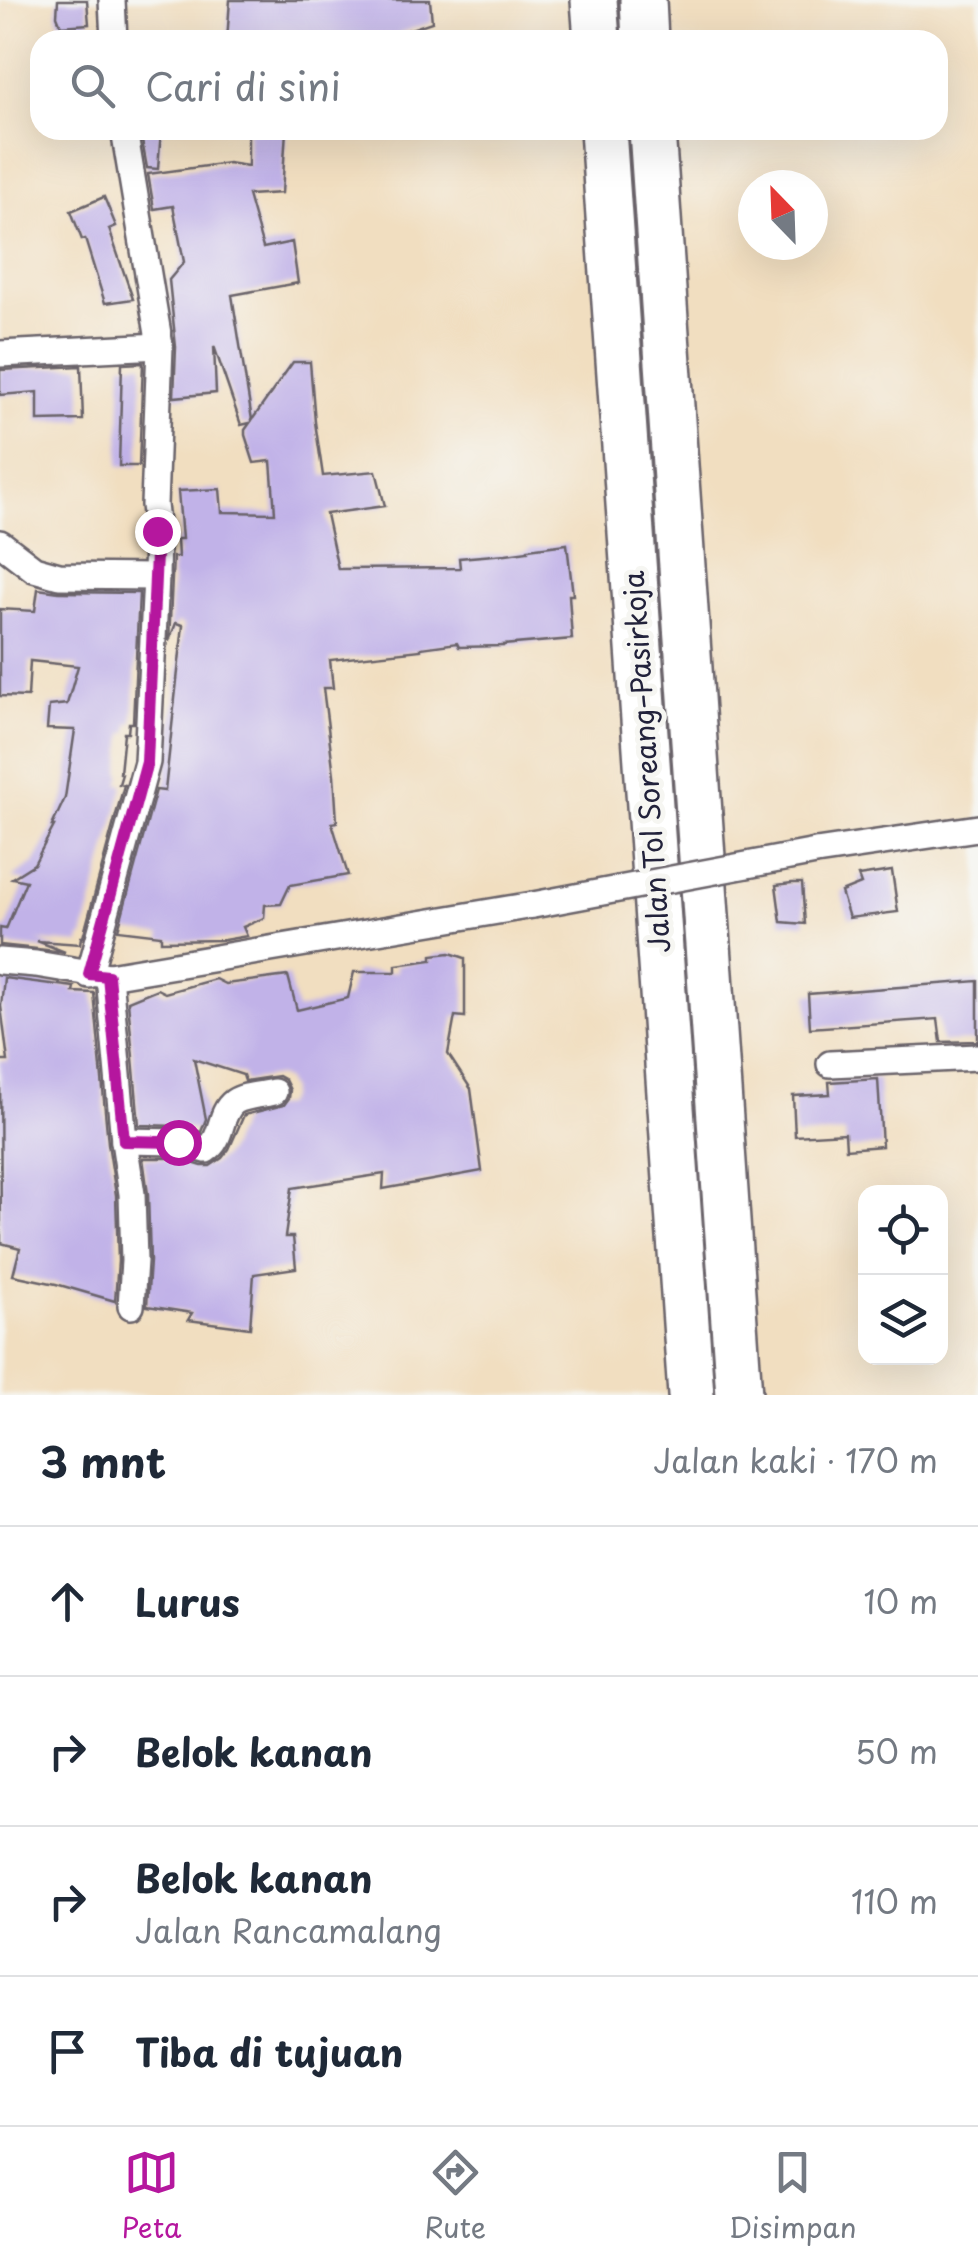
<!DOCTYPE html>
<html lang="id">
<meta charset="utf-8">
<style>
:root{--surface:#fff;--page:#f6f6f7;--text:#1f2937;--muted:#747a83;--line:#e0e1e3;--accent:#b5179e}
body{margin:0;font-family:"Playpen Sans",sans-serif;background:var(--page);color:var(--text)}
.controls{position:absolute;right:30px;bottom:30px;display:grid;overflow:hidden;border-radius:20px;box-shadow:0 10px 40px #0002}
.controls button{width:90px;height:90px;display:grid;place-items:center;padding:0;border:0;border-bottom:2px solid var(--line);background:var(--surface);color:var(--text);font:50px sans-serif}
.compass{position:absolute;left:738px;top:170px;width:90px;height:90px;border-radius:50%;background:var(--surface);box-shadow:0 10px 40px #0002;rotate:337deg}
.stop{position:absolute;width:30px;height:30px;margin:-22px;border:8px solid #b5179e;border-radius:50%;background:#fff}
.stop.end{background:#b5179e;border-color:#fff;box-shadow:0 2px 10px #0008}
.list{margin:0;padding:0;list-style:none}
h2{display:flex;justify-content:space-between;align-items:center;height:130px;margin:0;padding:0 40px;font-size:42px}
h2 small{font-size:32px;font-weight:400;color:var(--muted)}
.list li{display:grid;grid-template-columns:65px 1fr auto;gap:30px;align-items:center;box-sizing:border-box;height:150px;padding:0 40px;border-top:2px solid var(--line)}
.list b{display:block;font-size:38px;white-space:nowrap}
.list p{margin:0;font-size:32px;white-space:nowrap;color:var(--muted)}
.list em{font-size:32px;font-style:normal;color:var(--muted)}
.icon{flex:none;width:55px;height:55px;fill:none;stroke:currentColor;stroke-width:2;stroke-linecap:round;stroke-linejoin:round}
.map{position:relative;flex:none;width:978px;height:1395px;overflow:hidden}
.search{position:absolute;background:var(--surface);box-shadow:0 10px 40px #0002;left:30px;right:30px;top:30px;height:110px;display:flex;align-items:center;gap:25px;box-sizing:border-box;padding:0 35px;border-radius:30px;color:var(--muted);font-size:38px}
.sheet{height:730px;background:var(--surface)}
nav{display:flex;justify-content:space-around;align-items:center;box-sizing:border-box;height:140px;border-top:2px solid var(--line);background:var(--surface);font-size:28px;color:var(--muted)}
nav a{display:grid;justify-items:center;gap:5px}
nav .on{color:var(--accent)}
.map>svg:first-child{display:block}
</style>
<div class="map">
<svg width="978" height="1395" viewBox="0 0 978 1395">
<rect width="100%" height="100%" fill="#f6f6f2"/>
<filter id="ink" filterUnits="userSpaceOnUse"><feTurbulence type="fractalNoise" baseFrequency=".01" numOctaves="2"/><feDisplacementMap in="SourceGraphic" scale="20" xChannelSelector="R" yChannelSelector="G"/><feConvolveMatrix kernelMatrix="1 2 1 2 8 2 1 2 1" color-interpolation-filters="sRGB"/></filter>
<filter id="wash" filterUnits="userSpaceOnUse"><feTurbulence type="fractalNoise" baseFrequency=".0048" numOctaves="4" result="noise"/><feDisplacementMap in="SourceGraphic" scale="40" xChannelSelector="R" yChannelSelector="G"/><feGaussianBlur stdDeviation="2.25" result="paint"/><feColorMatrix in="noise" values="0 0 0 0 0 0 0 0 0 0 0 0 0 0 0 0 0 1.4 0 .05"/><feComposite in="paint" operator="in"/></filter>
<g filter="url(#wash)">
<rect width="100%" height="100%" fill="#f1dec0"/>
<g id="blocks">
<g fill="#c1b2e8">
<polygon points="58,0 87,0 89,24 61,26 57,16"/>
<polygon points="230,0 430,0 432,22 399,33 398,36 393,36 393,40 227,40"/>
<polygon points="140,130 161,130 158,169 147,168"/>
<polygon points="248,130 286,130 282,193 248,195 263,248 292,242 298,283 232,295 252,420 293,362 310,362 315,422 323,476 376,471 385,506 326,514 338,569 460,568 459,558 506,554 528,551 528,549 567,544 573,595 569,595 572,639 503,645 503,646 459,647 457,643 421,648 421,650 330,660 333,688 323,688 334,775 337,822 332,823 348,875 290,885 281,904 265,905 264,918 243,927 247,936 224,940 161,941 161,935 118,930 156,790 165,791 183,625 176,623 169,641 173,557 178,557 177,539 182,539 178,491 220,489 222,512 275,513 271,461 254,463 245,435 245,430 250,423 241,425 214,346 216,393 174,397 176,347 169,280 184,262 173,206 154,209 148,174 228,163 248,166"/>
<polygon points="104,197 116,226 109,229 133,299 105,303 85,239 82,240 71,211"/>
<polygon points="143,363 139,466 119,466 122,364"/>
<polygon points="81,366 83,420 38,421 38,392 0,395 0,370"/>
<polygon points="38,589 59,592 139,593 133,723 129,723 128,733 124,733 120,773 122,774 119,784 124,785 83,937 81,937 80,944 37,941 65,952 0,945 0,928 6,929 26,881 12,878 34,864 54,826 52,826 65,798 75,730 47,729 49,706 67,704 78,666 30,661 28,697 0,696 0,609 35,611"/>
<polygon points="892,871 898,912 849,918 841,892 861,884 858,876"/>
<polygon points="792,883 802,883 805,924 781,922 776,885"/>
<polygon points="450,953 465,958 465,1017 455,1016 448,1054 471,1089 482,1171 383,1189 384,1174 292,1188 285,1237 293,1237 296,1268 254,1274 250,1328 188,1320 192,1313 147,1306 150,1261 148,1194 143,1158 176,1158 202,1166 210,1166 222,1158 229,1149 244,1115 284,1105 289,1098 290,1090 285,1080 278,1076 245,1081 243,1075 194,1059 206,1119 201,1132 179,1126 139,1125 128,1001 157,989 165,993 215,979 225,984 288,976 297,1010 348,998 354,972 396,972 396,965 432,960 432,955"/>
<polygon points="4,978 74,987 73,992 94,993 108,1143 116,1195 118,1261 115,1301 56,1284 13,1275 20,1248 1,1243 0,1061 8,1061 1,1006"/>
<polygon points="978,981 978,1041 941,1042 938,1019 810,1028 808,994"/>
<polygon points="878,1079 882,1146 846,1149 845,1133 795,1136 793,1096 830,1094 829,1082"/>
</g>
</g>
</g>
<g filter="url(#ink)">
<use href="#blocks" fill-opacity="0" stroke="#6a646a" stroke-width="2.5"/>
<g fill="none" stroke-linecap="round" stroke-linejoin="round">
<g stroke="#6a646a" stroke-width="30">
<g id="minor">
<polyline points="112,0 114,40"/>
<polyline points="0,354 160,346"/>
<polyline points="0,543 34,569 59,576 156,577"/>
<polyline points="816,852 978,828"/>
<polyline points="0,961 36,964 109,976 533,905"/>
<polyline points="89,975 147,762 156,577 157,531 154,505 160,346 124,130"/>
<polyline points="109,976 124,1141 132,1194 134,1261 131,1306"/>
<polyline points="830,1064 978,1057"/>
<path d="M124 1141 178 1142 206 1150C224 1139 218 1114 234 1102 244 1095 262 1095 274 1092"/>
</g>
</g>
<g stroke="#6a646a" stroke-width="50">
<g id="motorway">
<polyline points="594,0 597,40"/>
<polyline points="643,0 645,40"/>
<polyline points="603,130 691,1395"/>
<polyline points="652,130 739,1395"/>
</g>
</g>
<use href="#minor" stroke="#fff" stroke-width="25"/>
<use href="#motorway" stroke="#fff" stroke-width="45"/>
<g stroke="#6a646a" stroke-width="30" stroke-linecap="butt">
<polyline id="minor-bridge" points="533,905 816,852"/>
</g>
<use href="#minor-bridge" stroke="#fff" stroke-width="25"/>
</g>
</g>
<g fill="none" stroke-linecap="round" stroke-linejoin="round" filter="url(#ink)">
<polyline stroke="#b5179e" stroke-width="12" points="157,531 147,762 89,974 108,976 124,1141 178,1142"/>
</g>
<g text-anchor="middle" stroke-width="10" stroke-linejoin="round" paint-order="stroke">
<g font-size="28" fill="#22223b" stroke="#f6f6f2">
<text transform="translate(647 762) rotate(-94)" y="10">Jalan Tol Soreang–Pasirkoja</text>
</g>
</g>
</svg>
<div class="controls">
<button><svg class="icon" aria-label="locate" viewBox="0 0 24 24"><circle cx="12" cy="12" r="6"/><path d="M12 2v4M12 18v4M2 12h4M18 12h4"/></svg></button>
<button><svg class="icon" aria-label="layers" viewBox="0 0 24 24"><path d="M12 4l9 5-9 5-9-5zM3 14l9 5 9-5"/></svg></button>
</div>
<svg class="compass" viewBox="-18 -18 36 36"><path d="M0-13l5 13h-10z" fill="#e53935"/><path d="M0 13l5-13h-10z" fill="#747a83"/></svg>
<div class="stop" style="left:178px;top:1142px"></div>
<div class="stop end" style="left:157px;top:531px"></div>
<div class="search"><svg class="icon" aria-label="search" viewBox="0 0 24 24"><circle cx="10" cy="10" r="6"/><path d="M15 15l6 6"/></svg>Cari di sini</div>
</div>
<section class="sheet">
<h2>3 mnt<small>Jalan kaki · 170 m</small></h2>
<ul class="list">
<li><svg class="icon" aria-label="ahead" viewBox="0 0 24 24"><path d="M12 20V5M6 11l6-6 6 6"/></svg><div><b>Lurus</b></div><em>10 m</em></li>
<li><svg class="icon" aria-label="right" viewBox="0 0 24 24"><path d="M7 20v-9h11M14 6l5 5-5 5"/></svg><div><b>Belok kanan</b></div><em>50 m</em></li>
<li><svg class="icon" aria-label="right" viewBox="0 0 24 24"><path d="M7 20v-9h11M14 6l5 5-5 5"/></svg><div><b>Belok kanan</b><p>Jalan Rancamalang</p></div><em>110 m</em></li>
<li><svg class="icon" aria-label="arrive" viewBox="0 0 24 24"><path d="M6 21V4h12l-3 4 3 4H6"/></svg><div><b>Tiba di tujuan</b></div></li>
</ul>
</section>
<nav>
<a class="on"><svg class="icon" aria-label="map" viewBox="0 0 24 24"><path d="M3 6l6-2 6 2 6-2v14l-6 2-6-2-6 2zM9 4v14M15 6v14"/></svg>Peta</a>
<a><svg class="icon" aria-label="directions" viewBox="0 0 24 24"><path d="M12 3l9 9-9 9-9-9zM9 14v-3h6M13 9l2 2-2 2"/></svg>Rute</a>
<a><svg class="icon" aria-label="saved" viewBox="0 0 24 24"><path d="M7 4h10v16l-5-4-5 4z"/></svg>Disimpan</a>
</nav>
